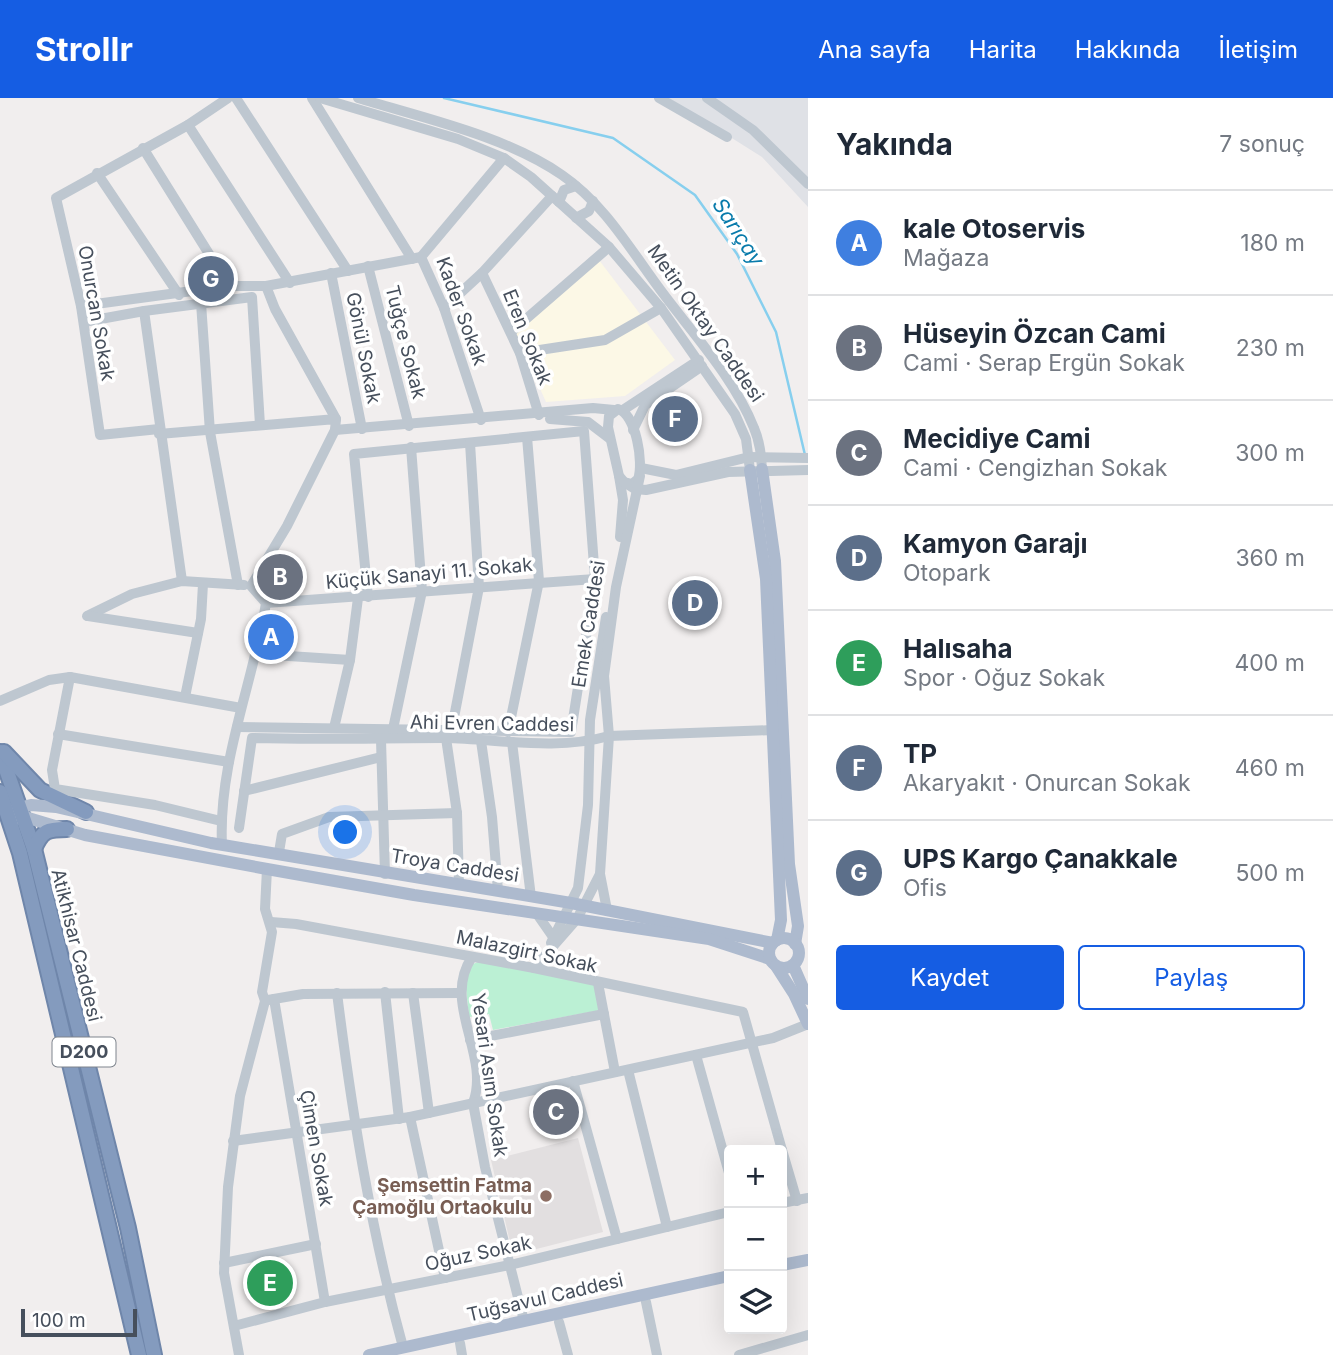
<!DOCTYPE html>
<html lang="tr">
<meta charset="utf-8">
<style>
:root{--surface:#fff;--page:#f6f6f7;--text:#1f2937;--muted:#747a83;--line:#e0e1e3;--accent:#155de3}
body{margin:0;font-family:Inter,sans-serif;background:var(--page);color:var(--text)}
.controls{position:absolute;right:21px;bottom:21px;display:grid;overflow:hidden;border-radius:7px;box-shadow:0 7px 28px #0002}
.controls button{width:63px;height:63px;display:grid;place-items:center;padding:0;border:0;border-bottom:2px solid var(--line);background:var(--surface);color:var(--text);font:35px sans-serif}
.scale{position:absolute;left:21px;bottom:18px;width:116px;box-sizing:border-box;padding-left:7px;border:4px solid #464f5c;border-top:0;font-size:19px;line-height:24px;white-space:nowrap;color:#464f5c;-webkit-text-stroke:5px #fff;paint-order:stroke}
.you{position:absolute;left:346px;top:735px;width:24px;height:24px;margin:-18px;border:5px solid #fff;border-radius:50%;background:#1a73e8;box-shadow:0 0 0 10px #1a73e833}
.badge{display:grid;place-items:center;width:46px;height:46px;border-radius:50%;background:var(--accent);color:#fff;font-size:23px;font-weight:700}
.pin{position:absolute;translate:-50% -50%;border:4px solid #fff;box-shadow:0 2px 7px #0006}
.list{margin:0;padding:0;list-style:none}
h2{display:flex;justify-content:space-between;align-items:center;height:91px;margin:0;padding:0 28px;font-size:30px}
h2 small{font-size:23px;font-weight:400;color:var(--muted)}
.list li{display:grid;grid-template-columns:46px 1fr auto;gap:21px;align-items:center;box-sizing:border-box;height:105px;padding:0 28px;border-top:2px solid var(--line)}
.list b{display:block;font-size:26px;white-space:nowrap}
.list p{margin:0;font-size:23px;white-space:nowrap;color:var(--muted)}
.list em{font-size:23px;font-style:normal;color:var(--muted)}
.actions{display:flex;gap:14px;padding:21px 28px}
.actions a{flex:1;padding:16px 0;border:2px solid var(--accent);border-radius:7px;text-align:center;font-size:24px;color:var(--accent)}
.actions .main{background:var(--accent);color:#fff}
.icon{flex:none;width:38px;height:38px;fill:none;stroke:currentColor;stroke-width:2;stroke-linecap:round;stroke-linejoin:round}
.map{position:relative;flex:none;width:808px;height:1257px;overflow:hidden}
header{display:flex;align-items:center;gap:42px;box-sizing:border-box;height:98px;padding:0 35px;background:var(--accent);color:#fff}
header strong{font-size:33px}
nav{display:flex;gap:38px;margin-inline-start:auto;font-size:24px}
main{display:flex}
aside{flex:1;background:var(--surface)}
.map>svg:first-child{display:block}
</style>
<header>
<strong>Strollr</strong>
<nav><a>Ana sayfa</a><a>Harita</a><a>Hakkında</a><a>İletişim</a></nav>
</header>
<main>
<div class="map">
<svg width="808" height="1257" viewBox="0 0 808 1257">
<rect width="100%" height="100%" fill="#f1eeee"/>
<polygon fill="#fcf8e6" points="599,162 675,262 625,298 546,304 515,235"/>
<polygon fill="#e2dfe0" points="578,1040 603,1134 513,1157 491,1062"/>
<polygon fill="#dfe1e6" points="668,0 808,0 808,109 762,59"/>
<g fill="#bbf0d4">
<polygon points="480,863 595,887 601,912 493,932 489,916 469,919 465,882 471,867"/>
<polygon points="278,1158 288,1206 261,1211 252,1164"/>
</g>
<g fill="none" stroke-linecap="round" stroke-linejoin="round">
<polyline stroke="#87cfee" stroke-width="2.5" points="444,0 613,40 695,97 737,156 776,234 805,357"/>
<g stroke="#6f86aa" stroke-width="18">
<g id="highway">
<polyline points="0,654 34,751 128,1130 154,1257"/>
<polyline points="4,654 40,692 86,714"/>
<polyline points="0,694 20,755 139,1257"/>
<path d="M34 751C42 732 48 731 67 731"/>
</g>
</g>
<g stroke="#bec7d0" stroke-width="10">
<polyline points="236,0 348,173"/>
<polyline points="312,0 412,161"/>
<polyline points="320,0 458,41 504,60 531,79 609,149 661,210 735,316 746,341 750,372"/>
<path d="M358 0C423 20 506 38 562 77 606 107 633 156 665 198 696 239 735 282 754 330 760 344 761 357 762 371"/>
<polyline points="659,0 727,39"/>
<polyline points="707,0 753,32 808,86"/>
<polyline points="188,27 290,185"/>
<polyline points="143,50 229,188"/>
<polyline points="97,75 179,197"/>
<polyline points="559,104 564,92 576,88"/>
<polyline points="576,120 589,113 593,103"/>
<polyline points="368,168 409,328"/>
<polyline points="331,175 362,331"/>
<polyline points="482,175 520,255 539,317"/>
<polyline points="201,205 210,334 238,487"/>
<polyline points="81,208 229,188 266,188"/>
<polyline points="444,210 482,175 552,98"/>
<polyline points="144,213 182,483"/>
<polyline points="84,224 144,213 252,199 260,327"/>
<polyline points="511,234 609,149"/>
<polyline points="520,255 605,242 661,210"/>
<path d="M618 311C636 316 644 365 638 381L632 386 624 384 619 378 608 329 609 318Z"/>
<polyline points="623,312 699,262"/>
<polyline points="336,321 275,211 266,188 421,159"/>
<polyline points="550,321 588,324 609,340"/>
<polyline points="481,322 444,210 421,159 504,60"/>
<polyline points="159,331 100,337 81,208 56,100 188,27 228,0"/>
<polyline points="335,332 593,310 614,312"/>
<polyline points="633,332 645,307 702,268"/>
<path d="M159 336 336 321 335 332 287 428 251 488 266 505C253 586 218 664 222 747"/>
<polyline points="641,370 676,377 749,359 808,360"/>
<polyline points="619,378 623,402 620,439"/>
<polyline points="624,384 635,391 646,392 728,374 808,372"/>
<polyline points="266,505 595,481"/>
<polyline points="87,518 132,496 182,483 244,487"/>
<polyline points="88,518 198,535"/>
<polyline points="258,556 350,562"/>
<polyline points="70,579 52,672 55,691 155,707 221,723"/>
<polyline points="185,599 201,521 203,486"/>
<polyline points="0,603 49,582 70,579 241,610"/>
<polyline points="237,629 571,634 595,481 584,333 354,356 368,499"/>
<polyline points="334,630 350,562 358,500"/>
<polyline points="452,630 479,489 470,345"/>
<polyline points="393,631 422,493 411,349"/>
<polyline points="508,634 539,483 527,339"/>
<polyline points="58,636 229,664"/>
<polyline points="446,640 457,715 459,786"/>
<polyline points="381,642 385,776"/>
<polyline points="481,643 492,719 498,793"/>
<polyline points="512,644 531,799"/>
<polyline points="244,693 381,659"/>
<path d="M239 730 252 640C317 642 380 640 445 640 499 641 556 653 609 638L773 632"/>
<polyline points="279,754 282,736 329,719 457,715"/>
<polyline points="600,776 607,812"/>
<polyline points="537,816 553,839"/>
<polyline points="271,824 296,826 534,870 743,914 782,1052"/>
<polyline points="551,845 578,790 588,707 590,622 606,519"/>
<path d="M472 859C441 905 491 957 473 1005L485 1069 524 1223"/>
<polyline points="534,870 577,821 600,776 609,638 604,578 616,489 640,378"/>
<polyline points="598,885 615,974"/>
<polyline points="385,894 399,1021"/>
<path d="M337 895C352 1015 371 1133 403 1249"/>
<polyline points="413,895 429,1015"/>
<polyline points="274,901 325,1204"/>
<polyline points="268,902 303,896 459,895"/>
<polyline points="470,942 604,916"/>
<polyline points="696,957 729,1075"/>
<polyline points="628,972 667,1129"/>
<polyline points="573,983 617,1141"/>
<polyline points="410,1019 445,1180"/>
<polyline points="233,1043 410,1019 773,940 808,926"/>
<polyline points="782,1052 797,1103"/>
<polyline points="782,1105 808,1100"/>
<polyline points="224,1165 316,1146"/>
<polyline points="646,1204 657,1257"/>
<polyline points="559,1224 568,1257"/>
<polyline points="234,1228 325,1204 510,1167 729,1114"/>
<polyline points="460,1245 462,1257"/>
<polyline points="239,1257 224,1175 228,1089 240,998 265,903 262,894 272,834 265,811 267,771"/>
<polyline points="739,1257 808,1237"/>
</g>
<g stroke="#adbace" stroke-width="12">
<polyline points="762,371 775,463 789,766 798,828 795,846"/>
<polyline points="750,372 766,481 781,822 777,842"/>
<polyline points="11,712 31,707 56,709 211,745 571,805 773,845"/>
<polyline points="17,721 25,719 85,737 267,771 414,797 709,841 770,861"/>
<circle cx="784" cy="855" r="15"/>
<polyline points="793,867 808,901"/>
<polyline points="776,868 794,896 808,926"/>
<polyline points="782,1167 808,1162"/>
<polyline points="369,1257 729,1178"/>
</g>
<use href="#highway" stroke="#849bbe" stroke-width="14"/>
</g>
<circle fill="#8d6e63" stroke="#fff" stroke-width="2.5" cx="546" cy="1098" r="7"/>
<g text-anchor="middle" stroke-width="7" stroke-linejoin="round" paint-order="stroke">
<rect fill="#fff" stroke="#7e848d" stroke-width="2" x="52.5" y="939.5" width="63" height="29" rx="5"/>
<g font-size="18" font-weight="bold" fill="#464f5c">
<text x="84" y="960">D200</text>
</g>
<g font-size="19" fill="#464f5c" stroke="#fff">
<text transform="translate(462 213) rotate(70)" y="7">Kader Sokak</text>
<text transform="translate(97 215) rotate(80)" y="7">Onurcan Sokak</text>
<text transform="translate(706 225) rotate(55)" y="7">Metin Oktay Caddesi</text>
<text transform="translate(528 239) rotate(68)" y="7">Eren Sokak</text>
<text transform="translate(406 244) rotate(76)" y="7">Tuğçe Sokak</text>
<text transform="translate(364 250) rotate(79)" y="7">Gönül Sokak</text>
<text transform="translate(429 475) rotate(-5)" y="7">Küçük Sanayi 11. Sokak</text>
<text transform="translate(588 526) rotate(-81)" y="7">Emek Caddesi</text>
<text transform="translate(492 625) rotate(1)" y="7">Ahi Evren Caddesi</text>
<text transform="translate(455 767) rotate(9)" y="7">Troya Caddesi</text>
<text transform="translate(77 847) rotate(76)" y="7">Atikhisar Caddesi</text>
<text transform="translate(527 853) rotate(12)" y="7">Malazgirt Sokak</text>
<text transform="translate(490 977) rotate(82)" y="7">Yesari Asım Sokak</text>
<text transform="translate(317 1050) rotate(80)" y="7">Çimen Sokak</text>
<text transform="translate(478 1155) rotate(-12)" y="7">Oğuz Sokak</text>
<text transform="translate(545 1199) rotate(-13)" y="7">Tuğsavul Caddesi</text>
</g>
<g font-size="19" font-weight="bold" fill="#785e54" stroke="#fff" text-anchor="end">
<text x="532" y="1094">Şemsettin Fatma<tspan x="532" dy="22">Çamoğlu Ortaokulu</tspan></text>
</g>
<g font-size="21" font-style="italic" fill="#097bab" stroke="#fff">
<text transform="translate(738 134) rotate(57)" y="7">Sarıçay</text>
</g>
</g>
</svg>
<div class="controls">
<button>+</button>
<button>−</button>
<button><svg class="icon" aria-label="layers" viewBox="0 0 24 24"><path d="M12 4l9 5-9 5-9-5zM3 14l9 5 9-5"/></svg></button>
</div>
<div class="scale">100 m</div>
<div class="you"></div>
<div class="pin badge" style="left:271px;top:539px;background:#3f7fe0">A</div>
<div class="pin badge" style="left:280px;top:479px;background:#6b7280">B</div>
<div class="pin badge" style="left:556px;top:1014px;background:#6b7280">C</div>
<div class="pin badge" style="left:695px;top:505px;background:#5c6f8a">D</div>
<div class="pin badge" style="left:270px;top:1185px;background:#2e9e5b">E</div>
<div class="pin badge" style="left:675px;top:321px;background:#5c6f8a">F</div>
<div class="pin badge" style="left:211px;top:181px;background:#5c6f8a">G</div>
</div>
<aside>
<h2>Yakında<small>7 sonuç</small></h2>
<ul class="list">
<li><span class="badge" style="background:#3f7fe0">A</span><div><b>kale Otoservis</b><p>Mağaza</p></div><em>180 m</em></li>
<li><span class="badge" style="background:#6b7280">B</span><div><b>Hüseyin Özcan Cami</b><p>Cami · Serap Ergün Sokak</p></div><em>230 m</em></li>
<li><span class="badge" style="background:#6b7280">C</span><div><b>Mecidiye Cami</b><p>Cami · Cengizhan Sokak</p></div><em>300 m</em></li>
<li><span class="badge" style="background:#5c6f8a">D</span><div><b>Kamyon Garajı</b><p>Otopark</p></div><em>360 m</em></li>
<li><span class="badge" style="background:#2e9e5b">E</span><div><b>Halısaha</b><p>Spor · Oğuz Sokak</p></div><em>400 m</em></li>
<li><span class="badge" style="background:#5c6f8a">F</span><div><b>TP</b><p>Akaryakıt · Onurcan Sokak</p></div><em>460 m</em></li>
<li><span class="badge" style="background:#5c6f8a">G</span><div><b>UPS Kargo Çanakkale</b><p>Ofis</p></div><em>500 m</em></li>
</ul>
<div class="actions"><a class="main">Kaydet</a><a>Paylaş</a></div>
</aside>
</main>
